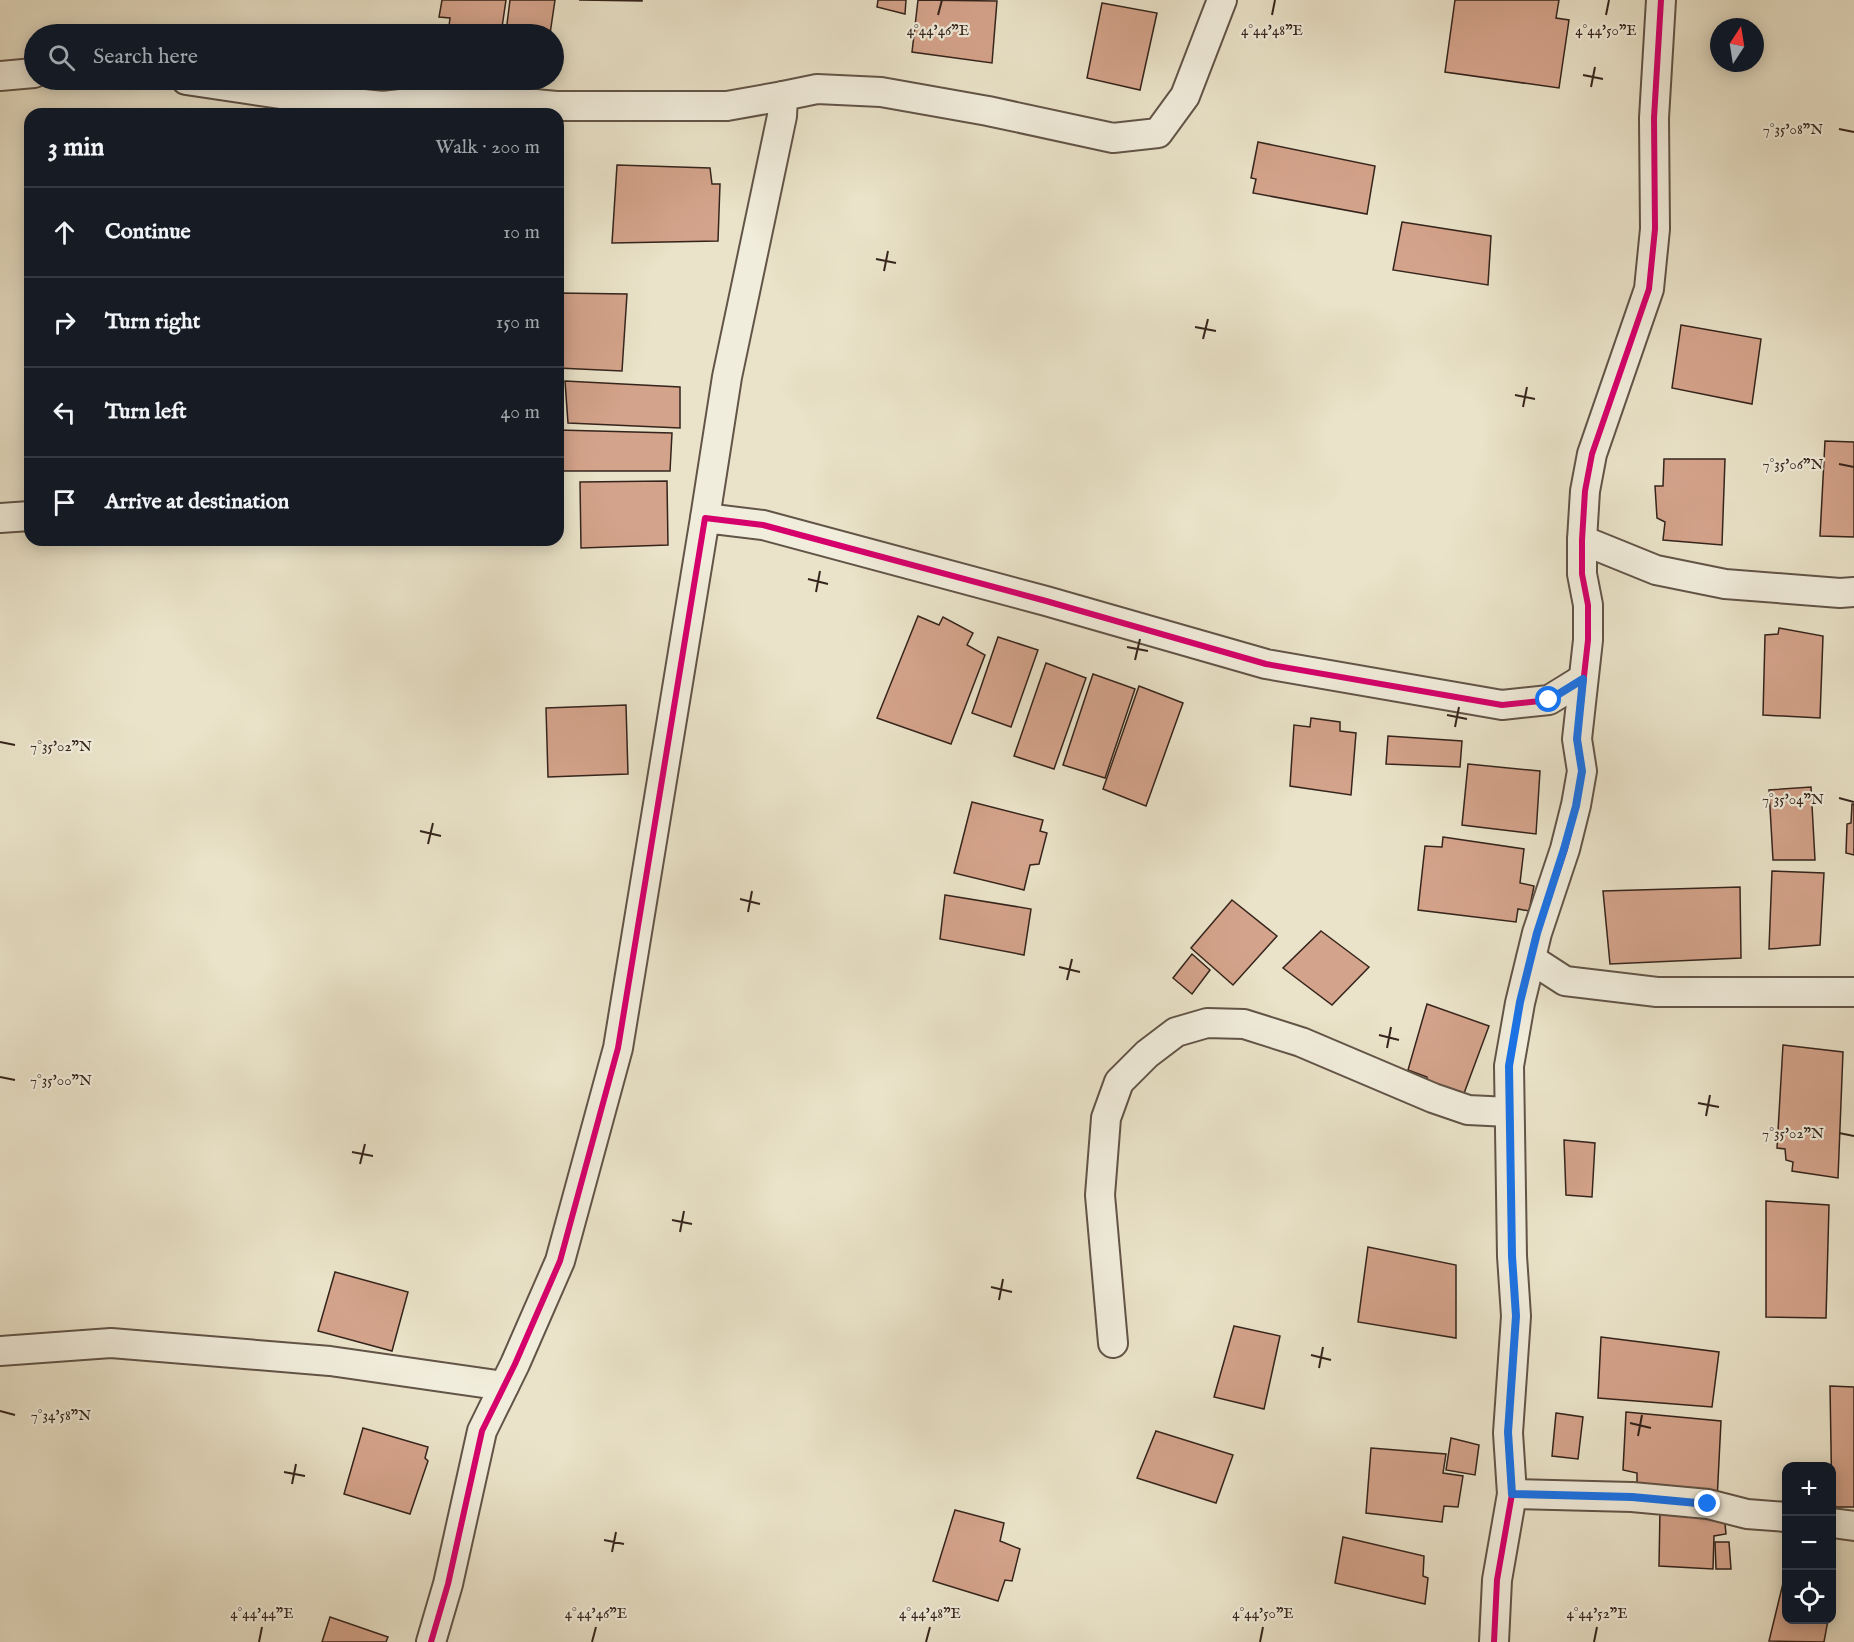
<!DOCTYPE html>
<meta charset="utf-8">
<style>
:root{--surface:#171b24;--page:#242831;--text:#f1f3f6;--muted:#9ea1a6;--line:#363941}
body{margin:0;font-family:"IM FELL English",serif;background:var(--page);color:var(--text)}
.controls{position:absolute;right:18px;bottom:18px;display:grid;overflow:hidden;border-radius:12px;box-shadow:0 3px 15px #0003}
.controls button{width:54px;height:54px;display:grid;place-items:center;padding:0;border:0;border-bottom:2px solid var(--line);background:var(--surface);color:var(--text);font:30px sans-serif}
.compass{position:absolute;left:1710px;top:18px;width:54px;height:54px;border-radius:50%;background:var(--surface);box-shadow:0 3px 15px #0003;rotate:12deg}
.stop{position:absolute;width:18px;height:18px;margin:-14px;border:4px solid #1a73e8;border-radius:50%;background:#fff}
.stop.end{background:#1a73e8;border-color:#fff;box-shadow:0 2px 6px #0008}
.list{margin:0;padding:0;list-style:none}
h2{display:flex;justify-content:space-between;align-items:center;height:78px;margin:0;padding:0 24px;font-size:26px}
h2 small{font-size:20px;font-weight:400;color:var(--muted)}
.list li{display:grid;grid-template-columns:39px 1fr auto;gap:18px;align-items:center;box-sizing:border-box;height:90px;padding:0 24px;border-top:2px solid var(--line)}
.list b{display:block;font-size:22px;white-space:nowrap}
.list em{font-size:20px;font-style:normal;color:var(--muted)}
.icon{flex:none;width:33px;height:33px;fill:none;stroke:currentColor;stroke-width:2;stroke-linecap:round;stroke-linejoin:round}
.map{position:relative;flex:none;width:1854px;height:1642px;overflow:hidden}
.search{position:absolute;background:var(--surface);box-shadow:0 3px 15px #0003;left:24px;top:24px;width:540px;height:66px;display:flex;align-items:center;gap:15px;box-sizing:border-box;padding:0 21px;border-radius:33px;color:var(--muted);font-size:22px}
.panel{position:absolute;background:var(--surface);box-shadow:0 3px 15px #0003;left:24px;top:108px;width:540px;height:438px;border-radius:18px}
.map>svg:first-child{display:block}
</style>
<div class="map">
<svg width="1854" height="1642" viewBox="0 0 1854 1642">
<rect width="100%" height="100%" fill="#eae3c9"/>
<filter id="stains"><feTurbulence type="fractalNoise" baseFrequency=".00333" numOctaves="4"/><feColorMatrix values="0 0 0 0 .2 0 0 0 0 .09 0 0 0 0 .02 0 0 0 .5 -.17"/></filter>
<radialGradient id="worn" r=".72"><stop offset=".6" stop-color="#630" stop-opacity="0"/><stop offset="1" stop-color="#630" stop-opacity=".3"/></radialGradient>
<g fill="#d4a38b" stroke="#35241c" stroke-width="1.5">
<polygon points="442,0 506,0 501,34 448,34 450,18 439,17"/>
<polygon points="510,0 555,0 550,34 511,34 506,32"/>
<polygon points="579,0 642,0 642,1"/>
<polygon points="878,0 906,0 905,14 877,7"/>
<polygon points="918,0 997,1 992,63 912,52"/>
<polygon points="1455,0 1559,0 1556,18 1569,20 1559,88 1445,72"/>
<polygon points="1102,3 1157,13 1140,90 1087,78"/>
<polygon points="1258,142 1375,166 1367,214 1253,193 1256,179 1251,178"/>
<polygon points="617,165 710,168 712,184 720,184 718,241 612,243"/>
<polygon points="1402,222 1491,236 1488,285 1393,270"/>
<polygon points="558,293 627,294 622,371 558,368"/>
<polygon points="1681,325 1761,339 1752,404 1672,388"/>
<polygon points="565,381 680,387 680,428 568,423"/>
<polygon points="558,430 672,433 670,471 558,471"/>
<polygon points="1825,441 1854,442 1854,537 1820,536"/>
<polygon points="1664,459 1725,459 1722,545 1663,540 1665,522 1657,518 1655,486 1663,486"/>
<polygon points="667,481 668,545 581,548 580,482"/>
<polygon points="918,616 939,625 943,617 973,633 967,645 985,655 951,744 877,718"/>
<polygon points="1779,628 1823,636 1820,718 1763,715 1765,635 1778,634"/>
<polygon points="998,637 1038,650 1011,727 972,713"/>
<polygon points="1046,663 1086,678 1054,769 1014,756"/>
<polygon points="1093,674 1135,689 1105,778 1063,765"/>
<polygon points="1139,686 1183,703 1146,806 1103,789"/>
<polygon points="626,705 628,774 548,777 546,708"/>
<polygon points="1311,718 1340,722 1340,731 1356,733 1351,795 1290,786 1294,725 1310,727"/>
<polygon points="1388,736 1462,741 1460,767 1386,764"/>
<polygon points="1468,764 1540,771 1536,834 1462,825"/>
<polygon points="1811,787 1815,860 1773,860 1769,790"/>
<polygon points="972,802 1043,820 1040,831 1047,833 1039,864 1030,865 1024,890 954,873"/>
<polygon points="1852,804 1854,804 1854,855 1846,853 1847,824 1851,823"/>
<polygon points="1443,837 1524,849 1520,883 1534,886 1529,911 1518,909 1516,922 1418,910 1425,846 1442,847"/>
<polygon points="1772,871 1824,873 1820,945 1769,949"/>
<polygon points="1740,887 1741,958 1610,964 1603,891"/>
<polygon points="945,895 1031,909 1024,955 940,939"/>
<polygon points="1232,900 1277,936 1233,985 1191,948"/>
<polygon points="1321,931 1369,967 1332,1005 1283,968"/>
<polygon points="1192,954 1210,970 1192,994 1173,978"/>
<polygon points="1427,1004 1489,1026 1463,1096 1428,1085 1427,1077 1408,1070"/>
<polygon points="1783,1045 1843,1052 1838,1178 1792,1171 1793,1162 1786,1160 1785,1149 1777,1148"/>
<polygon points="1564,1140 1595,1143 1592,1197 1566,1195"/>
<polygon points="1766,1201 1829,1205 1826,1318 1766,1317"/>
<polygon points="1368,1247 1456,1265 1456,1338 1358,1322"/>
<polygon points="335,1272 408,1292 392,1351 318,1331"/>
<polygon points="1234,1326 1280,1336 1264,1409 1214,1397"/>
<polygon points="1601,1337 1719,1352 1712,1407 1598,1398"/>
<polygon points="1830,1386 1854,1387 1854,1507 1832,1507"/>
<polygon points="1626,1412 1721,1421 1717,1501 1637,1493 1637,1473 1623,1470"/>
<polygon points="1556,1413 1583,1417 1578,1459 1552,1456"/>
<polygon points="363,1428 428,1447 425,1458 428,1461 410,1514 344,1494"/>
<polygon points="1156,1431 1233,1455 1216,1503 1137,1478"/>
<polygon points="1451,1438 1479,1445 1475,1475 1446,1470"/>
<polygon points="1371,1448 1446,1454 1443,1473 1463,1476 1458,1507 1444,1506 1442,1522 1366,1513"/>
<polygon points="955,1510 1004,1523 1000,1541 1020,1549 1012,1581 1005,1580 998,1601 933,1581"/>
<polygon points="1660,1510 1724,1513 1726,1534 1714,1536 1713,1569 1659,1566"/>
<polygon points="1343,1537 1424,1556 1423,1576 1428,1578 1425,1604 1335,1583"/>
<polygon points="1715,1542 1729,1542 1731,1569 1716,1569"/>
<polygon points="1786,1571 1786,1620 1828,1620 1824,1642 1769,1641"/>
<polygon points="330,1617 388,1637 386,1642 322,1642"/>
</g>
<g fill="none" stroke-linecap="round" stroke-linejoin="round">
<g stroke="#625447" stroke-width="32">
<g id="street">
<polyline points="0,76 34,73"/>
<polyline points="186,80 314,99 383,106 463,97 556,106 727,106 783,96 782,116 727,377 705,518"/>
<polyline points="783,96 817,89 881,92 988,111 1113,138 1158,133 1185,96 1222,0"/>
<polyline points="0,518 30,516"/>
<polyline points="1582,540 1656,570 1725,584 1840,593 1854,592"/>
<polyline points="1531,959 1565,981 1657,992 1854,992"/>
<polyline points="1113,1343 1100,1195 1106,1118 1119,1082 1147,1054 1176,1032 1207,1023 1244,1024 1301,1042 1433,1098 1468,1110 1509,1112"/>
<polyline points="0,1351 111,1343 330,1361 504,1386"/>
<polyline points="1512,1494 1632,1497 1708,1504 1747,1514 1786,1517"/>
<polyline points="1832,1523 1854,1526"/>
<polyline points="431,1642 448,1584 482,1431 515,1364 560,1261 618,1048 705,518 763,525 1046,601 1266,664 1502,705 1549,700 1583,679"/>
<polyline points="1494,1642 1497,1580 1512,1494 1508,1433 1516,1316 1512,1256 1509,1066 1520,1003 1537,933 1565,849 1576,805 1582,771 1577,739 1588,640 1588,605 1582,574 1582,540 1585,491 1592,454 1649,289 1655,229 1654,118 1661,0"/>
</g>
</g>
<use href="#street" stroke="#f1eddc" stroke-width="28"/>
<g stroke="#f1eddc" stroke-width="10">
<g id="cycleway">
<polyline points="431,1642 448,1584 482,1431 515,1364 560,1261 618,1048 705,518 763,525 1046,601 1266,664 1502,705 1549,700 1583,679"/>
<polyline points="1494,1642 1497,1580 1512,1494 1508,1433 1516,1316 1512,1256 1509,1066 1520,1003 1537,933 1565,849 1576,805 1582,771 1577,739 1588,640 1588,605 1582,574 1582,540 1585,491 1592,454 1649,289 1655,229 1654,118 1661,0"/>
</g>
</g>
<use href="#cycleway" stroke="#d6006c" stroke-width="6"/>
</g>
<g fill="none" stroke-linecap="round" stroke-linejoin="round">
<polyline stroke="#1a73e8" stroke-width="8" points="1549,700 1583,679 1577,739 1582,771 1576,806 1564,849 1537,933 1520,1002 1509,1066 1512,1256 1516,1316 1508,1432 1512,1494 1632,1497 1708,1504"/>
</g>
<path fill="none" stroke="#35241c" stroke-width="2" d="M938 15 942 0M1272 15 1275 0M1606 15 1609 0M1583 75 1603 79M1591 87 1595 67M1839 129 1854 132M876 259 896 263M884 271 888 251M1195 327 1216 331M1203 339 1208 319M1515 395 1535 399M1523 407 1527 387M1839 464 1854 467M808 579 828 584M816 592 820 571M1127 647 1148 651M1135 660 1140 639M1447 715 1467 719M1455 727 1459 707M0 742 15 745M1839 798 1854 802M420 831 441 836M428 844 433 823M740 899 760 904M748 912 752 891M1059 967 1080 972M1067 980 1072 959M1379 1035 1399 1040M1387 1048 1391 1027M0 1077 15 1080M1698 1103 1719 1107M1706 1116 1710 1095M1839 1133 1854 1136M352 1152 373 1156M360 1164 365 1144M672 1220 692 1224M680 1232 684 1211M991 1287 1012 1292M999 1300 1003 1279M1311 1355 1331 1360M1319 1368 1323 1347M0 1411 15 1415M1630 1423 1651 1428M1638 1436 1642 1415M284 1472 305 1476M292 1484 296 1464M604 1540 624 1544M612 1552 616 1532M259 1642 262 1627M592 1642 596 1627M926 1642 930 1627M1260 1642 1263 1627M1594 1642 1597 1627"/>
<g font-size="15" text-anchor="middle" fill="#35241c" stroke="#f1eddc" stroke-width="4.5" stroke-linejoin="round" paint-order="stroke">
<text x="938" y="35">4°44'46"E</text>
<text x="1272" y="35">4°44'48"E</text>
<text x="1606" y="35">4°44'50"E</text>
<text x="1793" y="134">7°35'08"N</text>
<text x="1793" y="469">7°35'06"N</text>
<text x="61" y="751">7°35'02"N</text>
<text x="1793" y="804">7°35'04"N</text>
<text x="61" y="1085">7°35'00"N</text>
<text x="1793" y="1138">7°35'02"N</text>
<text x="61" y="1420">7°34'58"N</text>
<text x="262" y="1618">4°44'44"E</text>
<text x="596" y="1618">4°44'46"E</text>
<text x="930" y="1618">4°44'48"E</text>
<text x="1263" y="1618">4°44'50"E</text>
<text x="1597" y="1618">4°44'52"E</text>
</g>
<rect width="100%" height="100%" filter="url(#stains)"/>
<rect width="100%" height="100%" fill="url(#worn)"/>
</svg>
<div class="controls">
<button>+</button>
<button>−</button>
<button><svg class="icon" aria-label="locate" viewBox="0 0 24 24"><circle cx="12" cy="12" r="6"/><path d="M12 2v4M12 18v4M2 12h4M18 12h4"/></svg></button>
</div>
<svg class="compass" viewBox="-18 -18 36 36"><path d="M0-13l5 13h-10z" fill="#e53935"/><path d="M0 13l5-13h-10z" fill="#9ea1a6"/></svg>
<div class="stop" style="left:1549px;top:700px"></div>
<div class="stop end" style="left:1708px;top:1504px"></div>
<div class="search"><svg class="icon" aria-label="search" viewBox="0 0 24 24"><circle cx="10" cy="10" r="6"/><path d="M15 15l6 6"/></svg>Search here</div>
<section class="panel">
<h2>3 min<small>Walk · 200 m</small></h2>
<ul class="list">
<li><svg class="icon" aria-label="ahead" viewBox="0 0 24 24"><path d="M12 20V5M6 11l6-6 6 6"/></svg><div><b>Continue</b></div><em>10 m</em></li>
<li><svg class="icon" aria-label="right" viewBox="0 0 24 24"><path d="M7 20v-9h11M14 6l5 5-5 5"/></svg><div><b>Turn right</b></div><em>150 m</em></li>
<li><svg class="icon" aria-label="left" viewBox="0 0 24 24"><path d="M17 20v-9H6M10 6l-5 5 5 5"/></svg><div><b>Turn left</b></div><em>40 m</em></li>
<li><svg class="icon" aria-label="arrive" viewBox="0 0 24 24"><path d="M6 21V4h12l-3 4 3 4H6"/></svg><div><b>Arrive at destination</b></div></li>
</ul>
</section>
</div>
